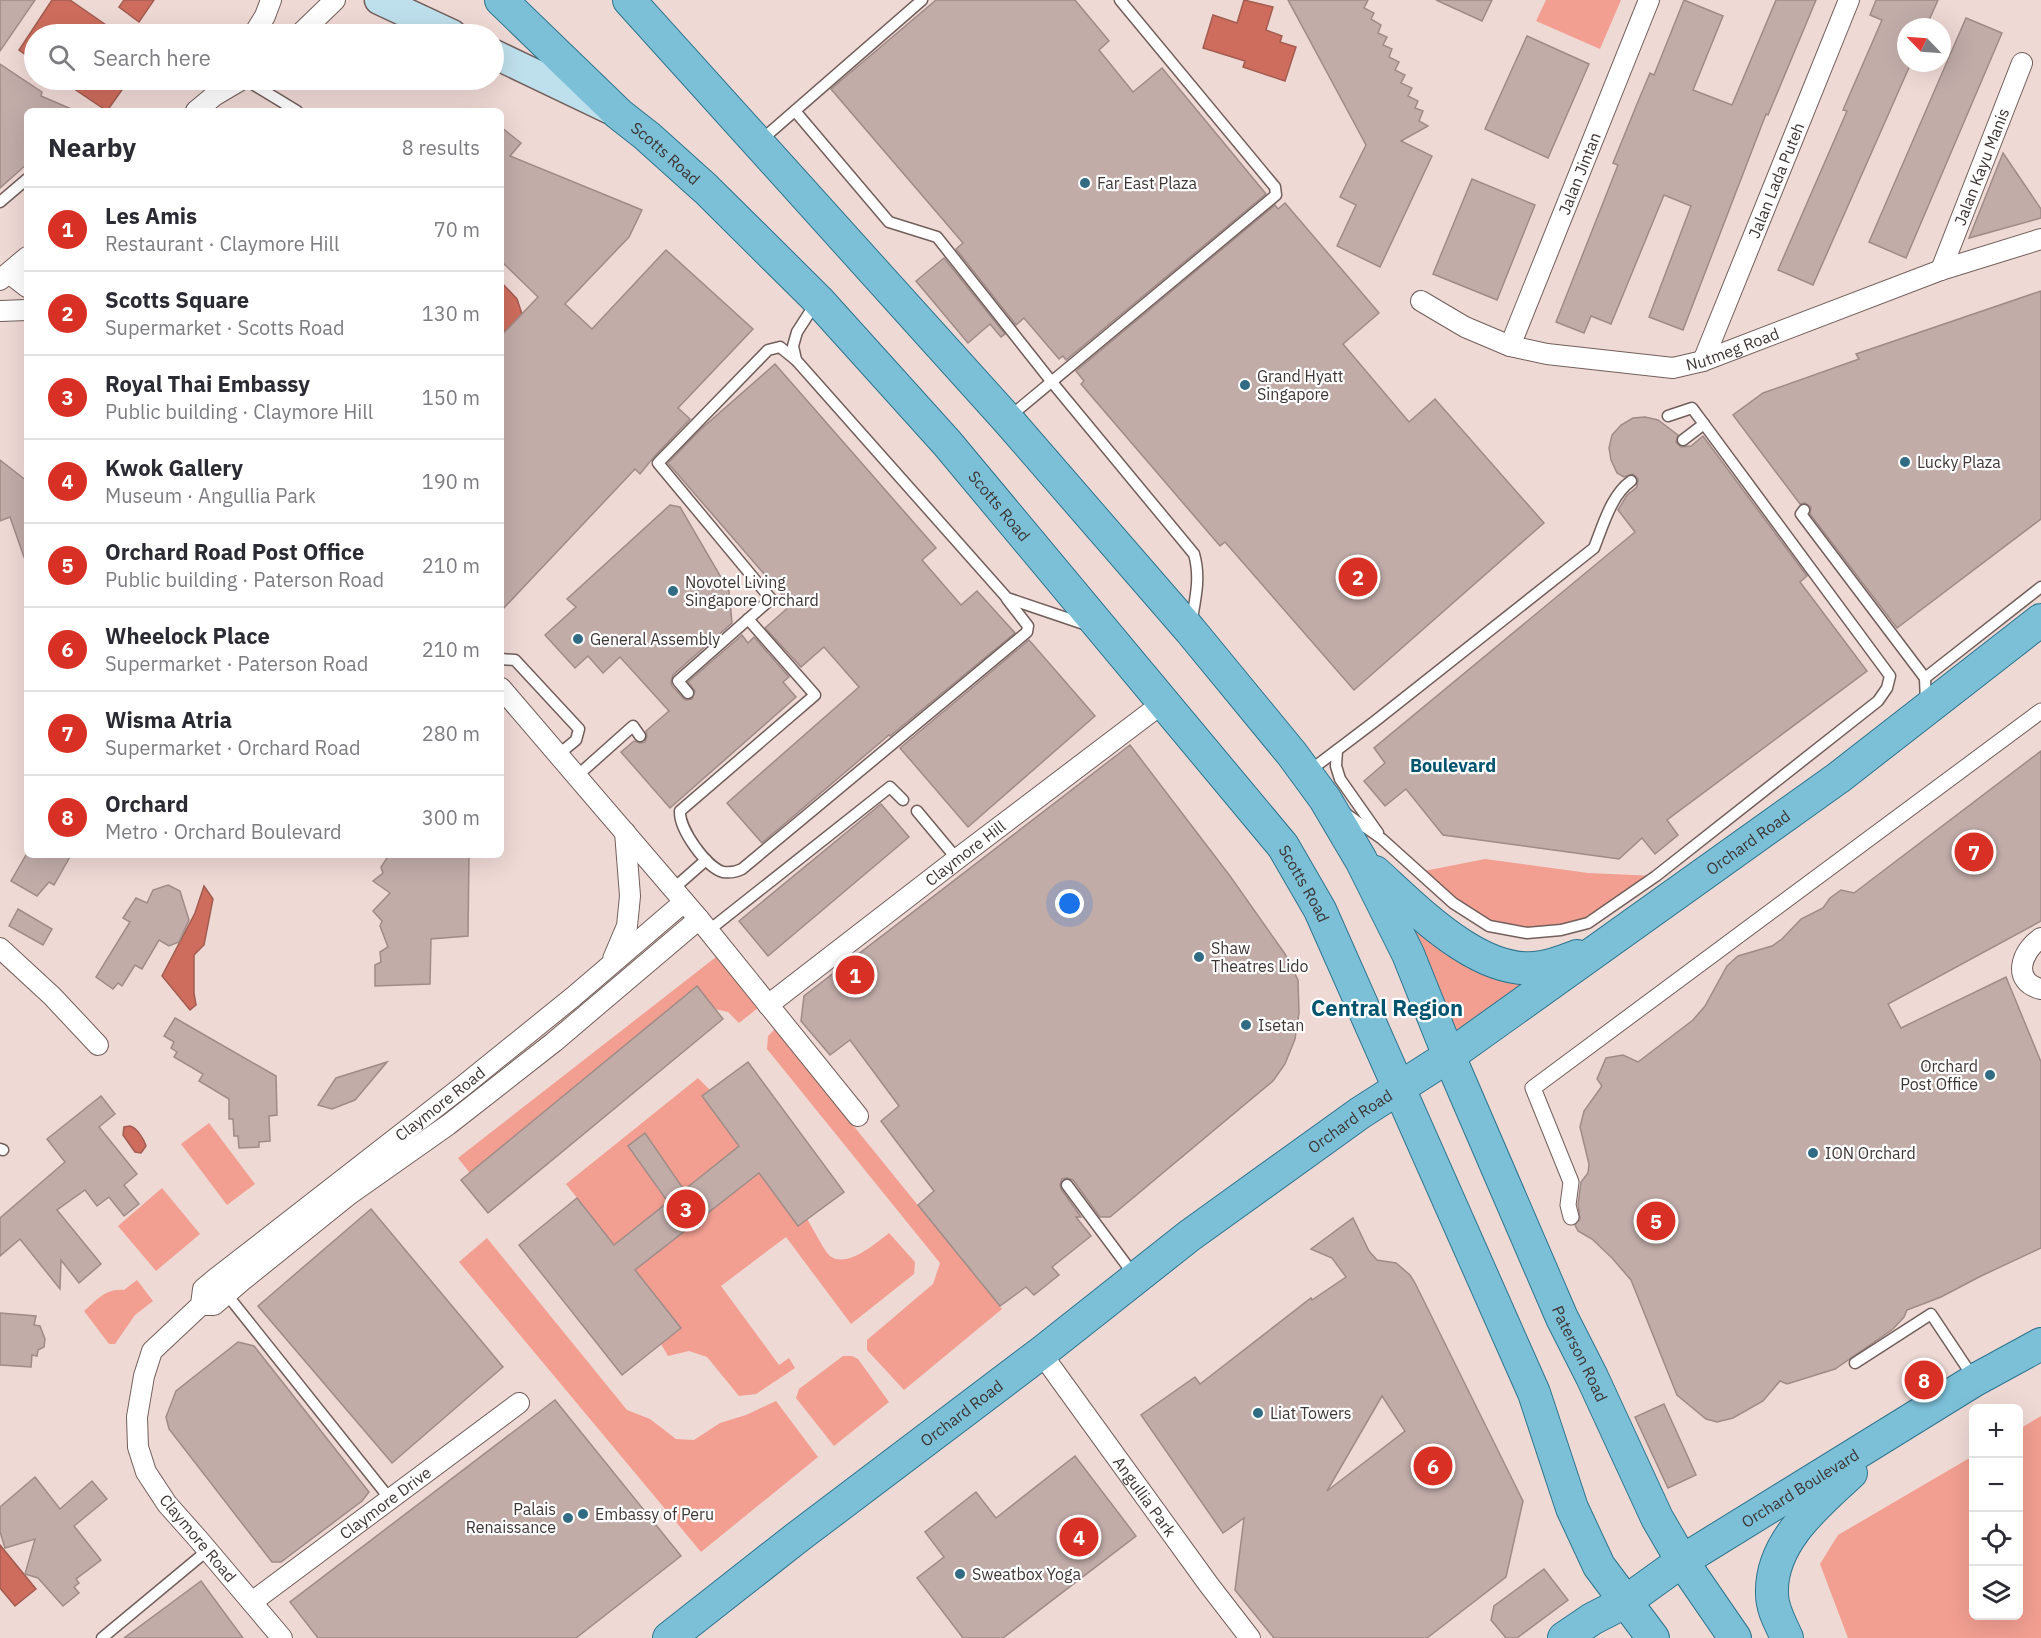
<!DOCTYPE html>
<meta charset="utf-8">
<style>
:root{--surface:#fff;--page:#f2f2f3;--text:#2b2b33;--muted:#7c7c81;--line:#e1e1e2;--accent:#d93025}
body{margin:0;font-family:"IBM Plex Sans",sans-serif;background:var(--page);color:var(--text)}
.controls{position:absolute;right:18px;bottom:18px;display:grid;overflow:hidden;border-radius:9px;box-shadow:0 6px 24px #0002}
.controls button{width:54px;height:54px;display:grid;place-items:center;padding:0;border:0;border-bottom:2px solid var(--line);background:var(--surface);color:var(--text);font:30px sans-serif}
.compass{position:absolute;left:1897px;top:18px;width:54px;height:54px;border-radius:50%;background:var(--surface);box-shadow:0 6px 24px #0002;rotate:295deg}
.you{position:absolute;left:1070px;top:904px;width:21px;height:21px;margin:-15px;border:4px solid #fff;border-radius:50%;background:#1a73e8;box-shadow:0 0 0 9px #1a73e833}
.badge{display:grid;place-items:center;width:39px;height:39px;border-radius:50%;background:var(--accent);color:#fff;font-size:20px;font-weight:700}
.pin{position:absolute;translate:-50% -50%;border:3px solid #fff;box-shadow:0 2px 6px #0006}
.list{margin:0;padding:0;list-style:none}
h2{display:flex;justify-content:space-between;align-items:center;height:78px;margin:0;padding:0 24px;font-size:26px}
h2 small{font-size:20px;font-weight:400;color:var(--muted)}
.list li{display:grid;grid-template-columns:39px 1fr auto;gap:18px;align-items:center;box-sizing:border-box;height:84px;padding:0 24px;border-top:2px solid var(--line)}
.list b{display:block;font-size:22px;white-space:nowrap}
.list p{margin:0;font-size:20px;white-space:nowrap;color:var(--muted)}
.list em{font-size:20px;font-style:normal;color:var(--muted)}
.icon{flex:none;width:33px;height:33px;fill:none;stroke:currentColor;stroke-width:2;stroke-linecap:round;stroke-linejoin:round}
.map{position:relative;flex:none;width:2041px;height:1638px;overflow:hidden}
.search{position:absolute;background:var(--surface);box-shadow:0 6px 24px #0002;left:24px;top:24px;width:480px;height:66px;display:flex;align-items:center;gap:15px;box-sizing:border-box;padding:0 21px;border-radius:33px;color:var(--muted);font-size:22px}
.panel{position:absolute;background:var(--surface);box-shadow:0 6px 24px #0002;left:24px;top:108px;width:480px;height:750px;border-radius:9px}
.map>svg:first-child{display:block}
</style>
<div class="map">
<svg width="2041" height="1638" viewBox="0 0 2041 1638">
<rect width="100%" height="100%" fill="#efd9d5"/>
<g fill="#f29f91">
<polygon points="1546,0 1621,0 1600,49 1536,21"/>
<polygon points="1485,859 1588,873 1656,876 1588,923 1561,930 1489,926 1419,872"/>
<polygon points="1361,860 1434,925 1541,968 1449,1056"/>
<polygon points="716,957 758,1008 739,1023 728,1012 697,1005 473,1177 458,1158"/>
<polygon points="775,1029 1002,1309 904,1390 867,1350 867,1340 933,1284 940,1263 767,1049 768,1036"/>
<polygon points="698,1078 710,1090 703,1096 739,1146 614,1245 566,1184"/>
<polygon points="209,1123 255,1184 227,1205 181,1144"/>
<path d="M759 1173 798 1226 807 1219C813 1228 823 1249 830 1256 847 1269 876 1243 889 1233L915 1262 914 1274 851 1324 786 1237 721 1286 779 1365 789 1358 795 1368 756 1394 739 1396 707 1357 689 1351 668 1356 661 1344 680 1328 635 1270Z"/>
<polygon points="162,1188 200,1234 156,1271 118,1226"/>
<polygon points="487,1238 627,1410 650,1419 676,1439 694,1440 720,1423 746,1415 776,1401 818,1457 701,1552 459,1262"/>
<path d="M137 1280 153 1301 135 1315 115 1344H109L84 1311C97 1300 106 1288 124 1290Z"/>
<polygon points="843,1356 852,1356 858,1359 889,1402 834,1446 796,1398 799,1389"/>
<polygon points="2041,1416 2041,1638 1848,1638 1820,1564 1838,1535 1973,1456 1974,1616 2018,1616 2019,1429"/>
</g>
<g fill="#ce6d5d" stroke="#a25c50" stroke-width="1.5">
<polygon points="52,0 70,0 119,34 34,34 34,61 19,50"/>
<polygon points="124,0 154,0 139,22 119,7"/>
<polygon points="1244,0 1273,7 1266,30 1282,36 1280,42 1296,47 1285,81 1243,67 1245,61 1203,48 1213,15 1237,23"/>
<polygon points="61,80 129,80 107,111"/>
<polygon points="501,282 517,299 522,314 508,329 501,333"/>
<polygon points="204,886 213,899 204,945 194,955 194,993 196,1005 190,1010 162,976 195,913"/>
<path d="M130 1126C137 1128 144 1139 146 1146L141 1153 135 1152 123 1135 124 1127Z"/>
<polygon points="0,1545 36,1589 15,1606 0,1588"/>
</g>
<g fill="#c1aca8" stroke="#9f8b87" stroke-width="1.5" fill-rule="evenodd">
<polygon points="0,0 35,0 0,51"/>
<polygon points="936,0 1075,0 1109,41 1099,50 1133,92 1162,68 1266,194 1066,360 1063,356 1059,359 1024,318 1016,325 956,249 963,243 831,89"/>
<polygon points="1288,0 1368,0 1364,8 1374,13 1371,19 1381,25 1378,33 1387,37 1383,45 1392,49 1389,57 1399,62 1395,70 1405,75 1401,83 1412,88 1408,96 1418,101 1415,108 1423,111 1419,121 1428,126 1401,141 1432,156 1380,267 1337,246 1356,205 1340,197 1366,145"/>
<polygon points="1436,0 1492,0 1482,21"/>
<polygon points="1684,0 1723,16 1693,90 1732,105 1776,0 1816,0 1768,115 1766,114 1683,330 1649,317 1691,206 1664,195 1611,324 1591,316 1584,333 1556,322 1618,165 1613,163 1637,104 1650,73 1654,75"/>
<polygon points="1876,0 1938,0 1926,27 1906,27 1906,63 1911,63 1813,285 1778,270 1847,111 1843,110 1882,20 1870,15"/>
<polygon points="1966,18 2002,33 1906,258 1869,242"/>
<polygon points="1527,36 1589,64 1548,158 1485,129"/>
<polygon points="0,64 42,92 41,96 76,111 27,111 27,164 0,188"/>
<polygon points="501,127 521,143 510,156 642,210 629,237 565,304 592,329 666,250 753,329 678,408 690,419 653,458 640,474 635,469 501,611 501,336 538,297 501,261"/>
<polygon points="2003,153 2041,209 2041,218 1969,238"/>
<polygon points="1472,179 1535,205 1497,300 1433,274"/>
<polygon points="1285,203 1379,313 1343,344 1409,422 1435,399 1544,523 1354,690 1225,542 1220,546 1081,384 1084,381 1076,371 1275,205 1278,209"/>
<polygon points="944,258 1005,334 1001,337 990,324 968,343 916,281"/>
<polygon points="2041,291 2041,519 1897,628 1810,514 1811,507 1805,503 1800,504 1733,415 1763,393 1859,359 1856,354"/>
<polygon points="775,364 936,548 922,560 961,605 977,591 1015,633 890,736 889,735 762,843 727,803 859,687 824,647 801,667 765,628 791,605 668,463 701,429"/>
<polygon points="1645,417 1658,420 1678,435 1676,442 1681,447 1691,446 1703,436 1807,576 1800,582 1867,671 1667,820 1678,835 1655,854 1642,838 1619,859 1443,835 1406,789 1385,806 1364,781 1385,763 1374,748 1635,532 1618,510 1627,495 1637,487 1638,479 1633,474 1624,477 1617,473 1611,460 1609,448 1612,435 1621,425 1633,418"/>
<polygon points="0,460 27,481 27,559 25,560 10,517 0,521"/>
<polygon points="670,505 680,507 729,591 732,623 673,675 671,682 672,686 685,700 692,699 695,691 688,682 742,635 748,643 754,637 789,677 783,682 796,697 670,808 621,752 634,741 640,743 645,742 647,736 646,731 669,711 620,657 603,673 588,656 575,668 545,635 576,607 567,599"/>
<polygon points="1029,640 1095,716 968,827 900,748"/>
<polygon points="1130,745 1230,876 1285,954 1298,980 1299,1013 1295,1039 1285,1064 1273,1081 1110,1217 1100,1217 1073,1180 1067,1178 1062,1179 1060,1185 1061,1189 1081,1217 1076,1217 1091,1236 1052,1267 1059,1275 1034,1295 1026,1287 1000,1306 918,1205 934,1191 881,1121 899,1106 850,1040 830,1055 801,1021 804,996"/>
<polygon points="2041,751 2041,921 1888,1004 1901,1028 2006,977 2041,1062 2041,1248 1981,1276 1941,1297 1907,1310 1904,1317 1893,1329 1835,1369 1787,1384 1780,1381 1763,1401 1733,1418 1717,1422 1706,1419 1677,1395 1631,1280 1612,1258 1592,1239 1578,1231 1575,1225 1580,1219 1578,1204 1581,1182 1588,1173 1589,1164 1580,1127 1584,1111 1602,1086 1597,1079 1606,1058 1623,1055 1638,1062 1693,1020 1705,1006 1727,966 1738,956 1772,946 1782,939 1801,919 1823,908 1830,898 1841,890 1854,893"/>
<polygon points="881,804 909,837 768,956 739,921"/>
<polygon points="26,855 71,855 54,885 49,882 37,896 11,881"/>
<polygon points="389,855 469,855 468,936 431,939 430,984 375,986 375,965 381,962 380,952 388,947 380,926 382,921 373,911 390,893 373,881 383,873 381,867"/>
<polygon points="168,885 180,891 189,920 179,942 169,946 159,940 142,969 135,965 122,986 118,983 113,989 96,977 130,922 123,918 136,898 147,903 153,890"/>
<polygon points="18,909 52,929 43,945 9,926"/>
<polygon points="697,986 723,1019 488,1213 461,1180"/>
<polygon points="175,1018 276,1076 277,1115 269,1116 270,1141 259,1142 259,1147 239,1148 238,1136 234,1136 233,1119 229,1119 229,1099 199,1081 203,1074 174,1057 177,1052 171,1048 174,1042 164,1036"/>
<polygon points="387,1062 355,1100 332,1109 318,1105 336,1078"/>
<polygon points="748,1062 844,1192 798,1226 759,1173 635,1270 681,1328 622,1375 519,1245 577,1198 614,1245 668,1202 628,1146 645,1133 684,1190 739,1146 702,1096"/>
<polygon points="101,1096 115,1114 99,1127 137,1174 124,1185 139,1204 124,1216 109,1197 97,1206 85,1190 57,1210 101,1264 79,1283 61,1260 60,1289 20,1239 0,1256 0,1218 65,1162 47,1139"/>
<polygon points="371,1209 503,1367 392,1463 258,1306"/>
<path d="M1353 1218 1369 1251 1377 1260 1396 1263 1410 1275 1415 1283 1523 1501 1506 1577 1427 1638H1274L1235 1590 1244 1518 1223 1533 1141 1415 1195 1377 1200 1384 1311 1298 1312 1300 1346 1277 1332 1258 1311 1249ZM1382 1396 1405 1431 1327 1491Z"/>
<polygon points="0,1313 36,1316 34,1325 40,1326 45,1339 44,1347 38,1350 37,1356 32,1355 31,1367 0,1365"/>
<polygon points="238,1342 254,1346 369,1492 362,1501 281,1562 272,1562 169,1429 166,1417 176,1391"/>
<polygon points="555,1400 681,1556 576,1638 318,1638 290,1602"/>
<polygon points="1664,1404 1696,1475 1668,1488 1635,1417"/>
<polygon points="1075,1456 1136,1536 1003,1638 963,1638 917,1578 944,1557 925,1532 976,1492 996,1518"/>
<polygon points="35,1477 60,1509 92,1481 107,1499 74,1526 101,1560 76,1579 79,1583 74,1587 79,1593 63,1606 38,1578 25,1574 35,1539 5,1548 0,1532 0,1507"/>
<polygon points="1544,1569 1568,1600 1517,1638 1506,1638 1491,1620 1494,1606"/>
<polygon points="201,1581 243,1638 124,1638"/>
</g>
<g fill="none" stroke-linecap="round" stroke-linejoin="round">
<g stroke="#725f5b" stroke-width="13">
<g id="service">
<polyline points="246,80 297,111"/>
<path d="M795 111 889 222 937 237 1051 381 1194 554C1201 578 1195 600 1191 624"/>
<polyline points="759,142 922,0"/>
<polyline points="0,202 27,179"/>
<polyline points="796,360 793,346 797,332 817,301"/>
<polyline points="1008,418 1276,195 1275,187 1120,0"/>
<polyline points="1683,440 1704,424"/>
<polyline points="1804,510 1801,514 1925,678 1926,703"/>
<path d="M748 619 815 695 680 811C679 829 706 867 723 872 730 873 736 872 742 869L1027 632 1028 626 1007 599"/>
<polyline points="501,659 515,660 579,729 576,740 559,754"/>
<polyline points="1925,678 2041,587"/>
<polyline points="688,693 678,681 771,599 658,463 768,350 780,347 796,360 1007,598 1087,625"/>
<polyline points="1337,750 1336,766 1340,779 1378,833"/>
<path d="M1308 772 1374 722 1594 548C1603 526 1611 495 1631 481"/>
<polyline points="577,776 633,726 640,736"/>
<polyline points="917,811 957,859"/>
<polyline points="1345,813 1382,839 1453,903 1489,926 1527,933 1561,930 1588,923 1656,876 1878,701 1887,688 1890,676 1704,424 1692,408 1668,416"/>
<polyline points="673,889 706,860"/>
<polyline points="708,931 890,787 903,800"/>
<polyline points="0,1149 3,1150"/>
<polyline points="1067,1185 1134,1275"/>
<polyline points="224,1291 390,1499"/>
<polyline points="1855,1363 1931,1314 1973,1377"/>
<polyline points="102,1638 208,1550"/>
</g>
</g>
<g stroke="#725f5b" stroke-width="17">
<polyline id="pedestrian" points="1571,1217 1568,1205 1571,1182 1533,1088 2041,711"/>
</g>
<g stroke="#725f5b" stroke-width="22">
<g id="minor">
<polyline points="254,34 265,16 271,0"/>
<polyline points="300,34 335,0"/>
<polyline points="196,111 214,96 241,80"/>
<path id="s1" d="M1941 270 2022 63"/>
<polyline points="9,273 27,287"/>
<polyline points="0,280 27,257"/>
<path id="s2" d="M1421 301 1465 327 1510 346 1547 354 1673 368 1703 361 1941 270 2041 239"/>
<polyline points="0,311 27,310"/>
<path id="s3" d="M1510 346 1649 0"/>
<path id="s4" d="M1703 361 1849 0"/>
<polyline points="501,688 699,919 858,1116"/>
<path d="M2041 938C2021 951 2011 982 2041 989"/>
<polyline points="0,948 52,996 98,1045"/>
<polyline points="613,959 627,926 630,896 625,832"/>
<path id="s5" d="M768 1005 957 859 1164 702"/>
<polyline points="201,1305 214,1305 243,1280 350,1194 448,1125 554,1042 699,919"/>
<path id="s6" d="M1041 1353 1209 1585 1250 1638"/>
<path id="s7" d="M252 1602 519 1403"/>
<path id="s8" d="M282 1638 199 1540 167 1504 146 1472 138 1447 137 1417 144 1376 152 1351 201 1305 203 1289 215 1279 463 1086 573 997 684 902"/>
</g>
</g>
<g stroke="#725f5b" stroke-width="31">
<g id="secondary">
<polyline points="379,0 452,34"/>
<polyline points="494,54 609,109"/>
</g>
</g>
<g stroke="#2d748d" stroke-width="34">
<g id="primary">
<path id="s9" d="M501 0 619 114 647 136 706 189 818 300 947 443 1283 846 1320 910 1534 1393 1572 1508 1599 1566 1653 1638"/>
<path id="s10" d="M629 0 1007 419 1190 630 1292 754 1325 799 1361 860 1408 954 1449 1056 1562 1318 1592 1377 1657 1518 1682 1561 1735 1638"/>
<path d="M1375 872C1416 909 1482 979 1542 967 1554 965 1566 960 1577 956"/>
<path id="s11" d="M669 1638 799 1536 1041 1353 1189 1236 1360 1113 1449 1056 1838 778 2041 620"/>
<path id="s12" d="M1564 1638 1592 1619 1625 1602 1682 1561 1975 1380 2041 1344"/>
<path d="M1787 1638C1781 1624 1772 1610 1772 1594 1770 1543 1816 1505 1851 1473"/>
</g>
</g>
<use href="#service" stroke="#fff" stroke-width="10"/>
<use href="#pedestrian" stroke="#fff" stroke-width="15"/>
<use href="#minor" stroke="#fff" stroke-width="20"/>
<use href="#secondary" stroke="#bee0ec" stroke-width="28"/>
<use href="#primary" stroke="#7cc0d8" stroke-width="32"/>
</g>
<g fill="#316c84" stroke="#fff" stroke-width="2">
<circle cx="1085" cy="183" r="6"/>
<circle cx="1245" cy="385" r="6"/>
<circle cx="1905" cy="462" r="6"/>
<circle cx="673" cy="591" r="6"/>
<circle cx="578" cy="639" r="6"/>
<circle cx="1199" cy="957" r="6"/>
<circle cx="1246" cy="1025" r="6"/>
<circle cx="1990" cy="1075" r="6"/>
<circle cx="1813" cy="1153" r="6"/>
<circle cx="1258" cy="1413" r="6"/>
<circle cx="583" cy="1514" r="6"/>
<circle cx="568" cy="1518" r="6"/>
<circle cx="960" cy="1574" r="6"/>
</g>
<g text-anchor="middle" stroke-width="4.5" stroke-linejoin="round" paint-order="stroke">
<g font-size="16" fill="#3d3533" stroke="#fff">
<text dy="6" stroke="none"><textPath href="#s9" startOffset="225">Scotts Road</textPath></text>
<text dy="6" stroke="none"><textPath href="#s1" startOffset="111">Jalan Kayu Manis</textPath></text>
<text dy="6" stroke="none"><textPath href="#s3" startOffset="186">Jalan Jintan</textPath></text>
<text dy="6" stroke="none"><textPath href="#s4" startOffset="195">Jalan Lada Puteh</textPath></text>
<text dy="6" stroke="none"><textPath href="#s2" startOffset="327">Nutmeg Road</textPath></text>
<text dy="6" stroke="none"><textPath href="#s9" startOffset="711">Scotts Road</textPath></text>
<text dy="6" stroke="none"><textPath href="#s11" startOffset="1341">Orchard Road</textPath></text>
<text dy="6" stroke="none"><textPath href="#s5" startOffset="249">Claymore Hill</textPath></text>
<text dy="6" stroke="none"><textPath href="#s9" startOffset="1197">Scotts Road</textPath></text>
<text dy="6" stroke="none"><textPath href="#s8" startOffset="723">Claymore Road</textPath></text>
<text dy="6" stroke="none"><textPath href="#s11" startOffset="855">Orchard Road</textPath></text>
<text dy="6" stroke="none"><textPath href="#s10" startOffset="1671">Paterson Road</textPath></text>
<text dy="6" stroke="none"><textPath href="#s11" startOffset="369">Orchard Road</textPath></text>
<text dy="6" stroke="none"><textPath href="#s12" startOffset="280">Orchard Boulevard</textPath></text>
<text dy="6" stroke="none"><textPath href="#s6" startOffset="177">Angullia Park</textPath></text>
<text dy="6" stroke="none"><textPath href="#s7" startOffset="166">Claymore Drive</textPath></text>
<text transform="translate(198 1538) rotate(50)" y="6">Claymore Road</text>
</g>
<g font-size="16" fill="#3d3533" stroke="#fff" text-anchor="start">
<text x="1097" y="189">Far East Plaza</text>
<text x="1257" y="382">Grand Hyatt<tspan x="1257" dy="18">Singapore</tspan></text>
<text x="1917" y="468">Lucky Plaza</text>
<text x="685" y="588">Novotel Living<tspan x="685" dy="18">Singapore Orchard</tspan></text>
<text x="590" y="645">General Assembly</text>
<text x="1211" y="954">Shaw<tspan x="1211" dy="18">Theatres Lido</tspan></text>
<text x="1258" y="1031">Isetan</text>
<text x="1978" y="1072" text-anchor="end">Orchard<tspan x="1978" dy="18">Post Office</tspan></text>
<text x="1825" y="1159">ION Orchard</text>
<text x="1270" y="1419">Liat Towers</text>
<text x="556" y="1515" text-anchor="end">Palais<tspan x="556" dy="18">Renaissance</tspan></text>
<text x="595" y="1520">Embassy of Peru</text>
<text x="972" y="1580">Sweatbox Yoga</text>
</g>
<g font-size="18" font-weight="bold" fill="#02546e" stroke="#fff">
<text x="1453" y="772">Boulevard</text>
</g>
<g font-size="22" font-weight="bold" fill="#02546e" stroke="#fff">
<text x="1387" y="1016">Central Region</text>
</g>
</g>
</svg>
<div class="controls">
<button>+</button>
<button>−</button>
<button><svg class="icon" aria-label="locate" viewBox="0 0 24 24"><circle cx="12" cy="12" r="6"/><path d="M12 2v4M12 18v4M2 12h4M18 12h4"/></svg></button>
<button><svg class="icon" aria-label="layers" viewBox="0 0 24 24"><path d="M12 4l9 5-9 5-9-5zM3 14l9 5 9-5"/></svg></button>
</div>
<svg class="compass" viewBox="-18 -18 36 36"><path d="M0-13l5 13h-10z" fill="#e53935"/><path d="M0 13l5-13h-10z" fill="#7c7c81"/></svg>
<div class="you"></div>
<div class="pin badge" style="left:855px;top:975px">1</div>
<div class="pin badge" style="left:1358px;top:577px">2</div>
<div class="pin badge" style="left:686px;top:1209px">3</div>
<div class="pin badge" style="left:1079px;top:1537px">4</div>
<div class="pin badge" style="left:1656px;top:1221px">5</div>
<div class="pin badge" style="left:1433px;top:1466px">6</div>
<div class="pin badge" style="left:1974px;top:852px">7</div>
<div class="pin badge" style="left:1924px;top:1380px">8</div>
<div class="search"><svg class="icon" aria-label="search" viewBox="0 0 24 24"><circle cx="10" cy="10" r="6"/><path d="M15 15l6 6"/></svg>Search here</div>
<section class="panel">
<h2>Nearby<small>8 results</small></h2>
<ul class="list">
<li><span class="badge">1</span><div><b>Les Amis</b><p>Restaurant · Claymore Hill</p></div><em>70 m</em></li>
<li><span class="badge">2</span><div><b>Scotts Square</b><p>Supermarket · Scotts Road</p></div><em>130 m</em></li>
<li><span class="badge">3</span><div><b>Royal Thai Embassy</b><p>Public building · Claymore Hill</p></div><em>150 m</em></li>
<li><span class="badge">4</span><div><b>Kwok Gallery</b><p>Museum · Angullia Park</p></div><em>190 m</em></li>
<li><span class="badge">5</span><div><b>Orchard Road Post Office</b><p>Public building · Paterson Road</p></div><em>210 m</em></li>
<li><span class="badge">6</span><div><b>Wheelock Place</b><p>Supermarket · Paterson Road</p></div><em>210 m</em></li>
<li><span class="badge">7</span><div><b>Wisma Atria</b><p>Supermarket · Orchard Road</p></div><em>280 m</em></li>
<li><span class="badge">8</span><div><b>Orchard</b><p>Metro · Orchard Boulevard</p></div><em>300 m</em></li>
</ul>
</section>
</div>
